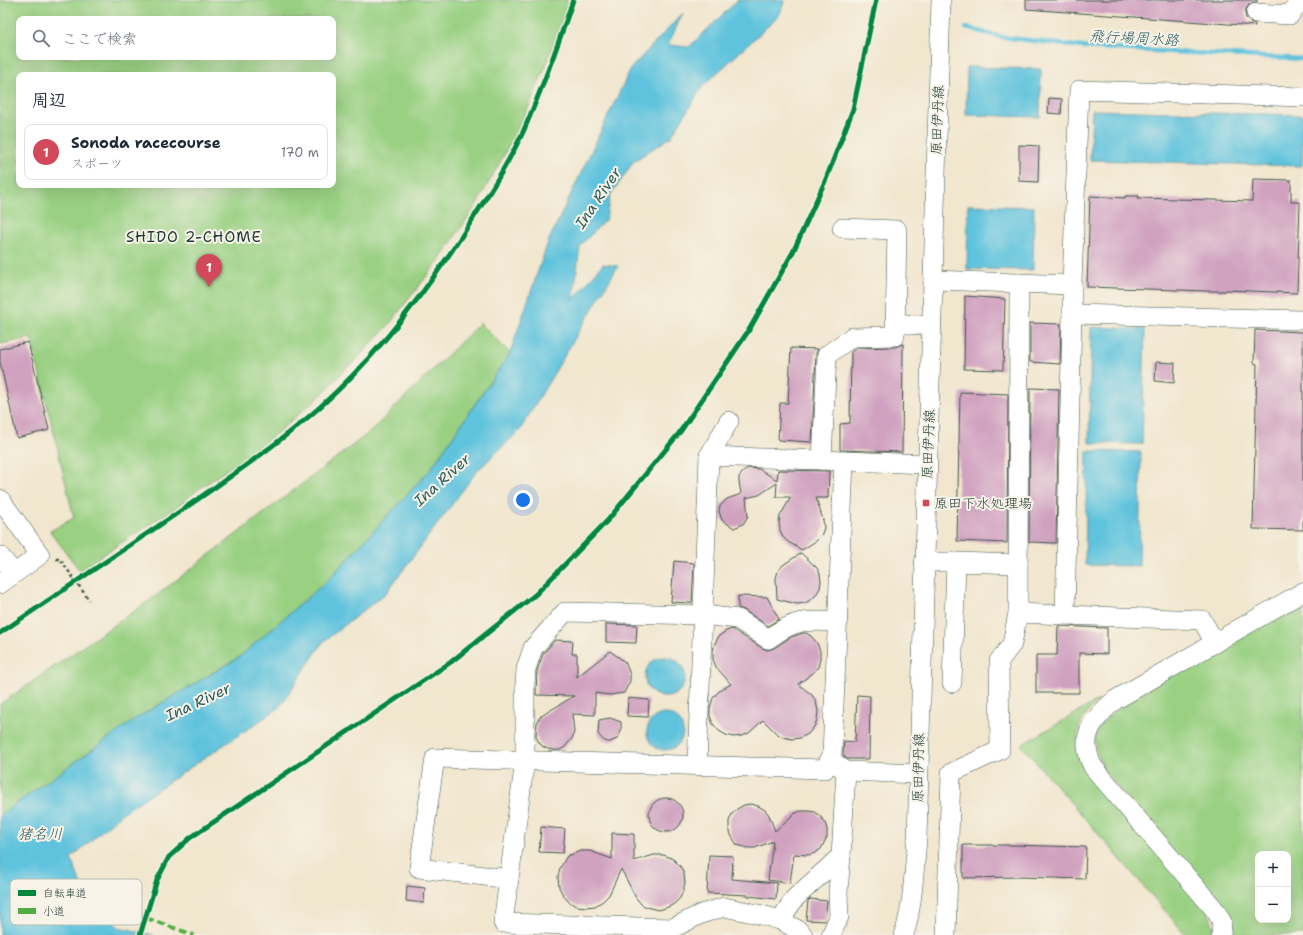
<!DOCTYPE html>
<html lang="ja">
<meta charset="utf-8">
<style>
:root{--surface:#fff;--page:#f2f2f3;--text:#1f2937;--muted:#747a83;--line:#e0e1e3;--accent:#d1495b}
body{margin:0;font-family:"Shantell Sans","Klee One",sans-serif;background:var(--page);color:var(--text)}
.controls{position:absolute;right:12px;bottom:12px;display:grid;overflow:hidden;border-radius:8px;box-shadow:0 4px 16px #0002}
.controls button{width:36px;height:36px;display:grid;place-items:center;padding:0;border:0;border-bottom:1px solid var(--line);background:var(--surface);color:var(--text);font:20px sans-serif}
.you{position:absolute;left:523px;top:500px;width:14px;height:14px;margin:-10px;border:3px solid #fff;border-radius:50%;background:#1a73e8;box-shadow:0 0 0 6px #1a73e833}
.badge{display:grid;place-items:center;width:26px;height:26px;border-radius:50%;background:var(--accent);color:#fff;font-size:13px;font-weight:700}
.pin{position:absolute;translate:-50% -33px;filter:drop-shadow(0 1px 2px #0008)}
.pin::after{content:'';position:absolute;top:21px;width:14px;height:12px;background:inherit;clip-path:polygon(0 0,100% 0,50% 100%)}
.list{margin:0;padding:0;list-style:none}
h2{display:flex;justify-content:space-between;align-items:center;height:52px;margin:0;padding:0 16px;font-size:17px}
h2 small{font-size:13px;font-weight:400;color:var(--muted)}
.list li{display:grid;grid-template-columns:26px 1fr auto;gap:12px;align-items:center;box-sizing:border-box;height:56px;margin:0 8px 8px;padding:0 8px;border:1px solid var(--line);border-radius:8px}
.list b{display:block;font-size:15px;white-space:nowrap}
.list p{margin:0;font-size:13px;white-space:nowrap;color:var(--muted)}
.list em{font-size:13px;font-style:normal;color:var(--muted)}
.icon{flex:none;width:22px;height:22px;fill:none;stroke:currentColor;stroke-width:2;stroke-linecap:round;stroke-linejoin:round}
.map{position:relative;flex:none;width:1303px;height:935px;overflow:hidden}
.search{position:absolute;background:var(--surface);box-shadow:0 4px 16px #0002;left:16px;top:16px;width:320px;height:44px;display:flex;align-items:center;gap:10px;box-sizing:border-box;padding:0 14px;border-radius:8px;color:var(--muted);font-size:15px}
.panel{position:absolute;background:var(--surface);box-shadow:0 4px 16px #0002;left:16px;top:72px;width:320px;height:116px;border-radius:8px}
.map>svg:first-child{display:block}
</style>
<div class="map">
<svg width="1303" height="935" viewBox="0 0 1303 935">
<rect width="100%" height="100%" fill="#f7f3e8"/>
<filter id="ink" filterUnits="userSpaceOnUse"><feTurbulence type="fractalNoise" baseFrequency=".025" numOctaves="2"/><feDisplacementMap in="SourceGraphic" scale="8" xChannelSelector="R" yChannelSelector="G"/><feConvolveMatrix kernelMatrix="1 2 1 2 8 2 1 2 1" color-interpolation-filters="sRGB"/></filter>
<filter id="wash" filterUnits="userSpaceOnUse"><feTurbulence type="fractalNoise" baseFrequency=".012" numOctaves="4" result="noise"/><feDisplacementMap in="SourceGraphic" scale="16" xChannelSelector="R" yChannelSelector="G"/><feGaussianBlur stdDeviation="0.9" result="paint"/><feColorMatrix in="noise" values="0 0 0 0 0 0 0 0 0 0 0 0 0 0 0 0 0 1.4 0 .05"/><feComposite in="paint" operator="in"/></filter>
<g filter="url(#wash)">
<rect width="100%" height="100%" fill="#f1e6ce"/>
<g fill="#99d082" stroke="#5c865b" fill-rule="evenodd">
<path d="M0 0H569L548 61 525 115 514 137 474 209 436 264 387 327 355 361 347 367 324 392 263 445 196 491 177 507 113 548 80 571 50 531 74 518 31 338 0 344ZM19 19H333V57H19ZM19 75H333V185H19Z"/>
<polygon points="480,323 510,353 430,470 328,580 238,658 140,716 0,815 0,704 153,598 370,432"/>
<path d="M1303 598V935H1234L1231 922 1105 772C1100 759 1090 743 1098 729 1106 715 1119 709 1132 700 1186 662 1246 631 1303 598ZM1258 854H1288V920H1258Z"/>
<path d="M1099 700C1080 720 1072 732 1081 760L1208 911 1213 925 1214 935H1186L1021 745Z"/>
</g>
<g fill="#5fc3dd" stroke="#3f8088">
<polygon points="738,0 785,0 779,16 703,86 671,137 634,161 610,196 606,219 580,246 573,300 603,264 618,266 520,430 477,471 386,593 323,642 279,708 121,814 71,858 88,903 119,927 154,935 0,935 0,815 140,716 238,658 328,580 430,470 510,353 548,242 631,68 683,13 668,45 689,47"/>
<polygon points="967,67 1041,69 1040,117 966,115"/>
<polygon points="1092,110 1303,115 1302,166 1090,160"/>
<polygon points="968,205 1034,207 1033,270 967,269"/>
<polygon points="1091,327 1145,329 1142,444 1089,443"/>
<polygon points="1087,451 1141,452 1139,566 1085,565"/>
<circle cx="665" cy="677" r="20"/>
<circle cx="665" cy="732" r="18"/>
</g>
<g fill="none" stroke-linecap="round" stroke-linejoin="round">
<polyline stroke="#5fc3dd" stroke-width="4.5" points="966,28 1002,37 1083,47 1303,59"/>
</g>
<g id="blocks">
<g fill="#d0a2c0">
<polygon points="1026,0 1257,0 1257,2 1251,3 1247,7 1245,12 1246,18 1250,22 1255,24 1255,26 1026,9"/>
<polygon points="1049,98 1062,99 1061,114 1048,113"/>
<polygon points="1019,145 1039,146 1038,182 1019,181"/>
<polygon points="1253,179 1291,180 1291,202 1300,202 1297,293 1226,290 1226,291 1207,291 1087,287 1090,196 1125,198 1125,196 1139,196 1138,198 1252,201"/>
<polygon points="965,296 1005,299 1003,370 964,369"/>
<polygon points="1030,323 1061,324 1060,364 1030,362"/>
<polygon points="1255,330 1303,332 1303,530 1253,529 1257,364 1254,363"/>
<polygon points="28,342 49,430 17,438 0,362 0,349"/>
<polygon points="903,344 902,452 840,450 840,424 850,423 851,352 856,348 895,347"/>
<polygon points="791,348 818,349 816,354 812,442 778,440 780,403 788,403"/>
<polygon points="1156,362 1175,363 1174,383 1155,381"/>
<polygon points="1030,388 1059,389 1056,543 1029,542"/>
<polygon points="960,392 1008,394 1007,543 957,541"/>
<polygon points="748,468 759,469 777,480 778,470 829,471 828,498 816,498 823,520 824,528 821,536 816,541 802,550 788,542 783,537 780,530 779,523 780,516 791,497 776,497 777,483 759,495 746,498 748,516 743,524 734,528 722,520 719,511 720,506 727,499 741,494 739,482 739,477 742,473"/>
<polygon points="801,553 817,568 820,574 821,581 820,588 816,595 811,600 805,603 797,604 777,599 776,578 778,571 783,565"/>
<polygon points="674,561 694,563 692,603 671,602"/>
<polygon points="738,596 767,597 779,619 768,626 744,610 738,608"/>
<polygon points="606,624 637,625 636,643 606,642"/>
<polygon points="1058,626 1107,628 1107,654 1079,653 1079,693 1036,693 1036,655 1057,655"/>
<polygon points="732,629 762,648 768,650 774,648 791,637 803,633 806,633 811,636 817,643 820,651 820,659 818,667 813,673 798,684 812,695 816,702 818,711 817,720 814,727 808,734 800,738 792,739 783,737 776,733 763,720 749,733 742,736 734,737 726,735 719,731 713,724 710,716 710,708 713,698 719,691 731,684 716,667 713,659 713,651 715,643 719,636 726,631"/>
<polygon points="555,640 573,641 572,654 577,654 577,677 610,651 625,662 630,674 630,681 624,693 610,695 595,693 595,715 572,714 574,731 573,737 565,747 560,750 554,750 548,749 542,746 538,741 536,736 537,721 541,716 574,696 536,695 537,671 543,654"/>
<polygon points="857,695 870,696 869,759 847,759 843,755 844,741 855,742"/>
<polygon points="628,698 649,700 648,717 627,716"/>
<polygon points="610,718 621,722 621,732 617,739 610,742 607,742 603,740 598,734 599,720"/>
<circle cx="666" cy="815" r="17"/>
<polygon points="751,804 758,806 765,810 769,815 775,831 794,814 800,811 808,811 815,812 821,817 825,823 827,829 827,837 821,849 815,853 808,855 794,854 790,883 768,880 773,841 755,848 748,848 737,845 731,835 729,828 729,821 732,814 737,809 744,805"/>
<polygon points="541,827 565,829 563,853 539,852"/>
<polygon points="612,833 634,834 634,861 654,855 664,855 673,859 680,866 684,874 685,883 683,891 680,898 674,904 666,908 658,910 650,908 642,905 636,898 621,869 609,895 603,901 595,906 586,907 577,906 569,902 563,895 559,887 558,877 560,868 567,856 581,851 590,851 612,859"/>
<polygon points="963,845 1012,845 1086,847 1085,879 1019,877 963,878"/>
<polygon points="709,855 733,856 732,879 777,883 776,899 748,896 748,895 707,893"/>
<polygon points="407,886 425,888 424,903 406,901"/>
<polygon points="810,899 827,901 825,921 806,920 808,901"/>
</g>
</g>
</g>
<g filter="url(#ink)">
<use href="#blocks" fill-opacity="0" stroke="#3e564b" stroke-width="1"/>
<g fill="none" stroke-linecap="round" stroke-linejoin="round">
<g stroke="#3e564b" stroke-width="20">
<g id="minor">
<polyline points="1256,13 1290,15 1300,0"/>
<polyline points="933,280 1072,285"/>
<polyline points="1072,314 1303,320"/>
<polyline points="896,323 931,326"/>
<polyline points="709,456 927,464"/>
<polyline points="822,460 827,355 852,337 895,336 897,230 842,228"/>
<polyline points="0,499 40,555 0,584"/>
<polyline points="0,556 14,573"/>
<polyline points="924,562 956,562"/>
<polyline points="1018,613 1065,615 1072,314 1072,285 1079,90 1303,97"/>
<polyline points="1065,615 1202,620 1215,643"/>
<polyline points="952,683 956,562 1018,564"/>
<polyline points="836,764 846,771 918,774"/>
<polyline points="697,765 709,456 729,421"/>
<polyline points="509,879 419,868 435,758 825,769 832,755 844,461"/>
<polyline points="780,920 795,898 841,856 846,771"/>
<path d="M803 935 798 930 780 920 758 914 724 907 701 914 673 928 503 923 525 760V684L526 669 533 648 565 612 703 615 738 619 768 639C795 619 805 620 838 622"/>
<polyline points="831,935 839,917 838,892 841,856"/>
<path d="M904 935C913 905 914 871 917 839L941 0"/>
<polyline points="946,935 951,773 1000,750 999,661 1012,644 1018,613 1019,283"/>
<path d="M1221 935 1222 922 1216 911 1093 767C1078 737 1092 720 1115 700L1303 592"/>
</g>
</g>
<polyline stroke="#3e564b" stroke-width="2.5" stroke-dasharray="3 3" stroke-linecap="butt" points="56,559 60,559 89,600"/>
<use href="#minor" stroke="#fff" stroke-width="19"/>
<polyline stroke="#52ad45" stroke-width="4" stroke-dasharray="8 4" stroke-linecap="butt" points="146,918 194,935"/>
<g stroke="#f7f3e8" stroke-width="8">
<g id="cycleway">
<path d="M0 633C61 592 122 551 182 510 230 477 277 445 320 407 377 356 424 294 465 231 486 199 507 166 523 132 542 89 558 45 573 0"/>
<polyline points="140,935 157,880 169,857 190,838 451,662 536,594 608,520 680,432 749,330 793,252 826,179 853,109 876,0"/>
</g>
</g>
<use href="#cycleway" stroke="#00873e" stroke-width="5"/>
</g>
</g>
<rect fill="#d1495b" stroke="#f7f3e8" stroke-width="1.5" x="922" y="499" width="8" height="8" rx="2"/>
<g text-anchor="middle" stroke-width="4" stroke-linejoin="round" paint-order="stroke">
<g font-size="14" fill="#1f3d34" stroke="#f7f3e8">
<text transform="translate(937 120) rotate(-88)" y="5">原田伊丹線</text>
<text transform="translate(928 444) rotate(-88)" y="5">原田伊丹線</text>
<text transform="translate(918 768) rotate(-89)" y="5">原田伊丹線</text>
</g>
<g font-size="14" fill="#1f3d34" stroke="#f7f3e8" text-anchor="start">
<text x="934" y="508">原田下水処理場</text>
</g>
<g font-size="15" font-style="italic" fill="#2f5e5e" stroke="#f7f3e8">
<text transform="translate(1134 38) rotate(3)" y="5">飛行場周水路</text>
<text transform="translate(598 198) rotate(-56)" y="5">Ina River</text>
<text transform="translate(442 480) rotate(-42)" y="5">Ina River</text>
<text transform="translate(198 702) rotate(-25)" y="5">Ina River</text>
<text x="40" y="839">猪名川</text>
</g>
<g font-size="15" letter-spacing="1" fill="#1f3d34" stroke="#f7f3e8">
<text x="194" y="242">SHIDO 2-CHOME</text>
</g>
</g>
<rect x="10" y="879" width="132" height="46" rx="6" fill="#f7f3e8" stroke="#b6bcb2" stroke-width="1"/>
<rect x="18" y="890" width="18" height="6" fill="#00873e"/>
<rect x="18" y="908" width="18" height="6" fill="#52ad45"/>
<g font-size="11" fill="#1f3d34">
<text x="43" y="897">自転車道</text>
<text x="43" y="915">小道</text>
</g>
</svg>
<div class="controls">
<button>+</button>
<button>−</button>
</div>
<div class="you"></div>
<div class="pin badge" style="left:209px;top:287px">1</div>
<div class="search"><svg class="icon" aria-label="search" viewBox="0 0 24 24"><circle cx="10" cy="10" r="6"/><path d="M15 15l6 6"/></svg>ここで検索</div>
<section class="panel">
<h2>周辺<small></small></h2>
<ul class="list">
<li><span class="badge">1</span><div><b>Sonoda racecourse</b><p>スポーツ</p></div><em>170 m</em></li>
</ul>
</section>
</div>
